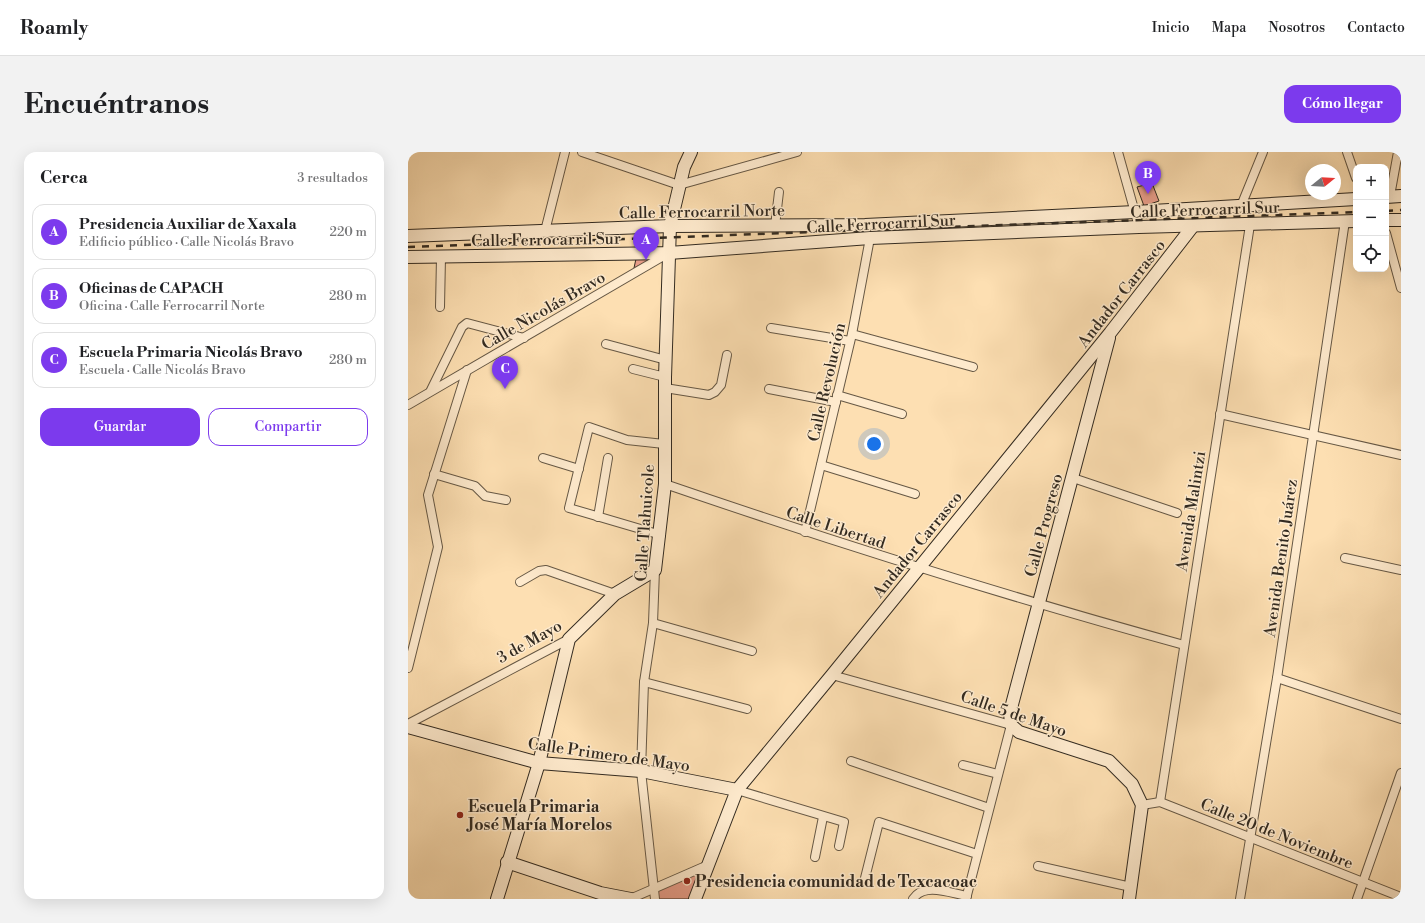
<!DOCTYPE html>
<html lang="es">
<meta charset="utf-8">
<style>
:root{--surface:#fff;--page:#f2f2f2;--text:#202124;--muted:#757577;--line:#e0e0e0;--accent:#7c3aed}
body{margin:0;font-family:"Libre Bodoni",serif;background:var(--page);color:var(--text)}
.controls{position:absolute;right:12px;top:12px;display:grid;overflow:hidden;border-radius:8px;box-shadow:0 4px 16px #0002}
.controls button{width:36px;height:36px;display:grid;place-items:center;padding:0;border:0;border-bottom:1px solid var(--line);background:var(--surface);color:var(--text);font:20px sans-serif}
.compass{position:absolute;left:897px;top:12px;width:36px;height:36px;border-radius:50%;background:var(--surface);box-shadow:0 4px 16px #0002;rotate:72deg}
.you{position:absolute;left:466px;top:292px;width:14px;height:14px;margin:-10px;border:3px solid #fff;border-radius:50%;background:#1a73e8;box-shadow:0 0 0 6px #1a73e833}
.badge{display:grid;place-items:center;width:26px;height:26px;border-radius:50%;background:var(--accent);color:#fff;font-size:13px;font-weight:700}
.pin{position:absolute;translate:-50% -33px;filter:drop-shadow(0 1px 2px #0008)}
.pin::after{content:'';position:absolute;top:21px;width:14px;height:12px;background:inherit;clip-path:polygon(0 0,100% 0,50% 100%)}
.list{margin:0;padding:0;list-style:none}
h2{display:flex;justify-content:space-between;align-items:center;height:52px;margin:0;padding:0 16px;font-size:17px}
h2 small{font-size:13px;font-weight:400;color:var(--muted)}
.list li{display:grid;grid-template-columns:26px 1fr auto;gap:12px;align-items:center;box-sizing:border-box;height:56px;margin:0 8px 8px;padding:0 8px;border:1px solid var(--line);border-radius:12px}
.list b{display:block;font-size:15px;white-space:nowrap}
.list p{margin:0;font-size:13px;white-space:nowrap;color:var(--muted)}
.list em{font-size:13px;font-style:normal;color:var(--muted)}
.actions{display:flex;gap:8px;padding:12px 16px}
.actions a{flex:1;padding:9px 0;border:1px solid var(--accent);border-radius:12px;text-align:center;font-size:14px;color:var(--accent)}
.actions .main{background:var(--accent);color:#fff}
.icon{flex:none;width:22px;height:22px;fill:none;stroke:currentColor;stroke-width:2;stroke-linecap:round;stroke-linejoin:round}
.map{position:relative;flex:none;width:993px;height:747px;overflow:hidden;border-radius:12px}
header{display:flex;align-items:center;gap:24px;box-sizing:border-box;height:56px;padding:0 20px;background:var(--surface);border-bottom:1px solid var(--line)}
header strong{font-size:19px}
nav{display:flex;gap:22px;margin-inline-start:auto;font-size:14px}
.intro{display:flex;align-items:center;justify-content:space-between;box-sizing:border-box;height:96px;padding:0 24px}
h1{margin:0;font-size:28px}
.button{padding:10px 18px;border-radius:12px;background:var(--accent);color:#fff;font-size:14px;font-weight:700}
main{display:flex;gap:24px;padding:0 24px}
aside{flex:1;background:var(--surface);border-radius:12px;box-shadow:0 4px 16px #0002}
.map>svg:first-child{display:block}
</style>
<header>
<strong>Roamly</strong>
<nav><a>Inicio</a><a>Mapa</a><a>Nosotros</a><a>Contacto</a></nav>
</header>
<div class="intro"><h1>Encuéntranos</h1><a class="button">Cómo llegar</a></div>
<main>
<aside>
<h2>Cerca<small>3 resultados</small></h2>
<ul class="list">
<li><span class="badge">A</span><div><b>Presidencia Auxiliar de Xaxala</b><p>Edificio público · Calle Nicolás Bravo</p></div><em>220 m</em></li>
<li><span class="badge">B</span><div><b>Oficinas de CAPACH</b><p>Oficina · Calle Ferrocarril Norte</p></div><em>280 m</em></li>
<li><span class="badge">C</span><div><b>Escuela Primaria Nicolás Bravo</b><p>Escuela · Calle Nicolás Bravo</p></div><em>280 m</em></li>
</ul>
<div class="actions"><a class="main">Guardar</a><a>Compartir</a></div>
</aside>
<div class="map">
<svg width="993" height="747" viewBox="0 0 993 747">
<rect width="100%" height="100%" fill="#fddfb2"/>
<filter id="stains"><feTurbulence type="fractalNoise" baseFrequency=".005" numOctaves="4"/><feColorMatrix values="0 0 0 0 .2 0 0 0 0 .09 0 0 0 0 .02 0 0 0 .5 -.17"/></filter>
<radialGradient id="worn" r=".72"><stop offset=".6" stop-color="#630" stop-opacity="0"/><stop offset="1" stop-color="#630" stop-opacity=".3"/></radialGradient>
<g fill="#e89d89" stroke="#332b21">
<polygon points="744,31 751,49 736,54 729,35"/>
<polygon points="229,102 250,104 226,116"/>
<polygon points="292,718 284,747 247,747 245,739"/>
</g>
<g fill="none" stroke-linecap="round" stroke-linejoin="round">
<g stroke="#665845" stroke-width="10">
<g id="street">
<polyline points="174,0 271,33 389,0"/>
<polyline points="710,0 731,75"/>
<polyline points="939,0 948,26"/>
<polyline points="982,44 990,0"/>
<polyline points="833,54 855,0"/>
<polyline points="367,74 371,40"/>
<polyline points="137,79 157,0"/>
<polyline points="978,81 993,136"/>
<polyline points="32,155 33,105"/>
<polyline points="363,176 442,189"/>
<polyline points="444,182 565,215"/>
<polyline points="198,192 258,208"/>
<polyline points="225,217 257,225"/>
<polyline points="257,236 301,243 307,240 313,233 319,203"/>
<polyline points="361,237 428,250"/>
<polyline points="23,238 54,175 59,171 116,186"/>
<polyline points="429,243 494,262"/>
<polyline points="0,253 259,102"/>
<polyline points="812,262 993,303"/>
<polyline points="135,306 171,317"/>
<polyline points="413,313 507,342"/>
<polyline points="26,322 67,334 77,344 98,348"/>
<polyline points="665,326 769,361"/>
<path d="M257 332C429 391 601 445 776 493"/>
<polyline points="190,365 200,306"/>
<polyline points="397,380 444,182 462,86"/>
<polyline points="253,383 161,356 181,275 219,288 256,292"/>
<polyline points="937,406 993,418"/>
<polyline points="112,430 131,419 138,418 207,442"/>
<polyline points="245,471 344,499"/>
<polyline points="0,516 30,395 20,343 59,218"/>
<polyline points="424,523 603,573 558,747"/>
<polyline points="869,526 993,567"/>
<polyline points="236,530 339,557"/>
<polyline points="0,572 161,487"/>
<polyline points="443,609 581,656"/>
<polyline points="555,613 590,622"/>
<polyline points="329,638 436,670 431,694"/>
<polyline points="752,650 842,73"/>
<polyline points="734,653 752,650 993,745"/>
<polyline points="407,705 415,665"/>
<polyline points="630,714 723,735"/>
<polyline points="456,730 471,670 569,702"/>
<polyline points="222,747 300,713"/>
<polyline points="247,747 233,619 236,530 245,471 247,418"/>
<path d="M505 747C516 730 542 741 559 744"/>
<polyline points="832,747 869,526 937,69"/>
<polyline points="949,747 993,621"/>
</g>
</g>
<g stroke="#332b21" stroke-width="14">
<g id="secondary">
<polyline points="978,45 993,44"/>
<polyline points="978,68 993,68"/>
<polyline points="0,84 262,74 457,73 727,60 948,47"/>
<polyline points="0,105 261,101 462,86 731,75 948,69"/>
<polyline points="701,186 602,560 603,573 611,580 701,609 724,632 734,653 721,747"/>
<polyline points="0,575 131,611 233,619 329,638"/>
<polyline points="99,710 192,741 223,747"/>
<polyline points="89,747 131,611 161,487 207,442 247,418 257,332 257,225 262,74 276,15 283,0"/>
<polyline points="287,747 329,638 424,523 702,181 785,74"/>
</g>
</g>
<use href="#street" stroke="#feeacd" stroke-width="8"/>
<use href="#secondary" stroke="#feeacd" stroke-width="12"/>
<g stroke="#332b21" stroke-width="2.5" stroke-dasharray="7 7" stroke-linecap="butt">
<polyline points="978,59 993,58"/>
<polyline points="0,95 948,60"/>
</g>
</g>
<g fill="#8f2418" stroke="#feeacd" stroke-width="1.5">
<circle cx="52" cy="663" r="4"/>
<circle cx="279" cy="729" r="4"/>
</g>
<g text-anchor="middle" stroke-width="3" stroke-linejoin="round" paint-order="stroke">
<g font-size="16" fill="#332b21" stroke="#feeacd">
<text transform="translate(797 57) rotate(-2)" y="6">Calle Ferrocarril Sur</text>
<text transform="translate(294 59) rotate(-1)" y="6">Calle Ferrocarril Norte</text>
<text transform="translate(473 71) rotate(-3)" y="6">Calle Ferrocarril Sur</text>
<text transform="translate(138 87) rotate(-1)" y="6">Calle Ferrocarril Sur</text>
<text transform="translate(713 141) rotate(-52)" y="6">Andador Carrasco</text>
<text transform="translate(135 158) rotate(-30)" y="6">Calle Nicolás Bravo</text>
<text transform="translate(418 230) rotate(-77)" y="6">Calle Revolución</text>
<text transform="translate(782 359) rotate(-81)" y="6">Avenida Malintzi</text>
<text transform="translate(236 371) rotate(-86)" y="6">Calle Tlahuicole</text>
<text transform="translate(635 373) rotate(-75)" y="6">Calle Progreso</text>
<text transform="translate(428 375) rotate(18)" y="6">Calle Libertad</text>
<text transform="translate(509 392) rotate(-51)" y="6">Andador Carrasco</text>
<text transform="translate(872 406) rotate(-82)" y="6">Avenida Benito Juárez</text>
<text transform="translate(121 489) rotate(-29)" y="6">3 de Mayo</text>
<text transform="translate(606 561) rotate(19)" y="6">Calle 5 de Mayo</text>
<text transform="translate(201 602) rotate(8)" y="6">Calle Primero de Mayo</text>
<text transform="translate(869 681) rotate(22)" y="6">Calle 20 de Noviembre</text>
</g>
<g font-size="16" font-weight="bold" fill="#332b21" stroke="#feeacd" text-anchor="start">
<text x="60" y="660">Escuela Primaria<tspan x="60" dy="18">José María Morelos</tspan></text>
<text x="287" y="735">Presidencia comunidad de Texcacoac</text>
</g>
</g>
<rect width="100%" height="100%" filter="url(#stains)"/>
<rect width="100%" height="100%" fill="url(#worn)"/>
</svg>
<div class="controls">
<button>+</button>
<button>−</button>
<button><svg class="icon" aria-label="locate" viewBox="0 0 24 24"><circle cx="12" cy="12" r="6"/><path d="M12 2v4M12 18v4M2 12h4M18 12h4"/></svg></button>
</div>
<svg class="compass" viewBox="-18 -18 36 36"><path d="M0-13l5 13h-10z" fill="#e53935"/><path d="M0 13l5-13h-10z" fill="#757577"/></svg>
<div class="you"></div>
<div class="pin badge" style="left:238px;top:108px">A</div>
<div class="pin badge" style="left:740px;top:42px">B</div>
<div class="pin badge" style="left:97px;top:237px">C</div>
</div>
</main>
